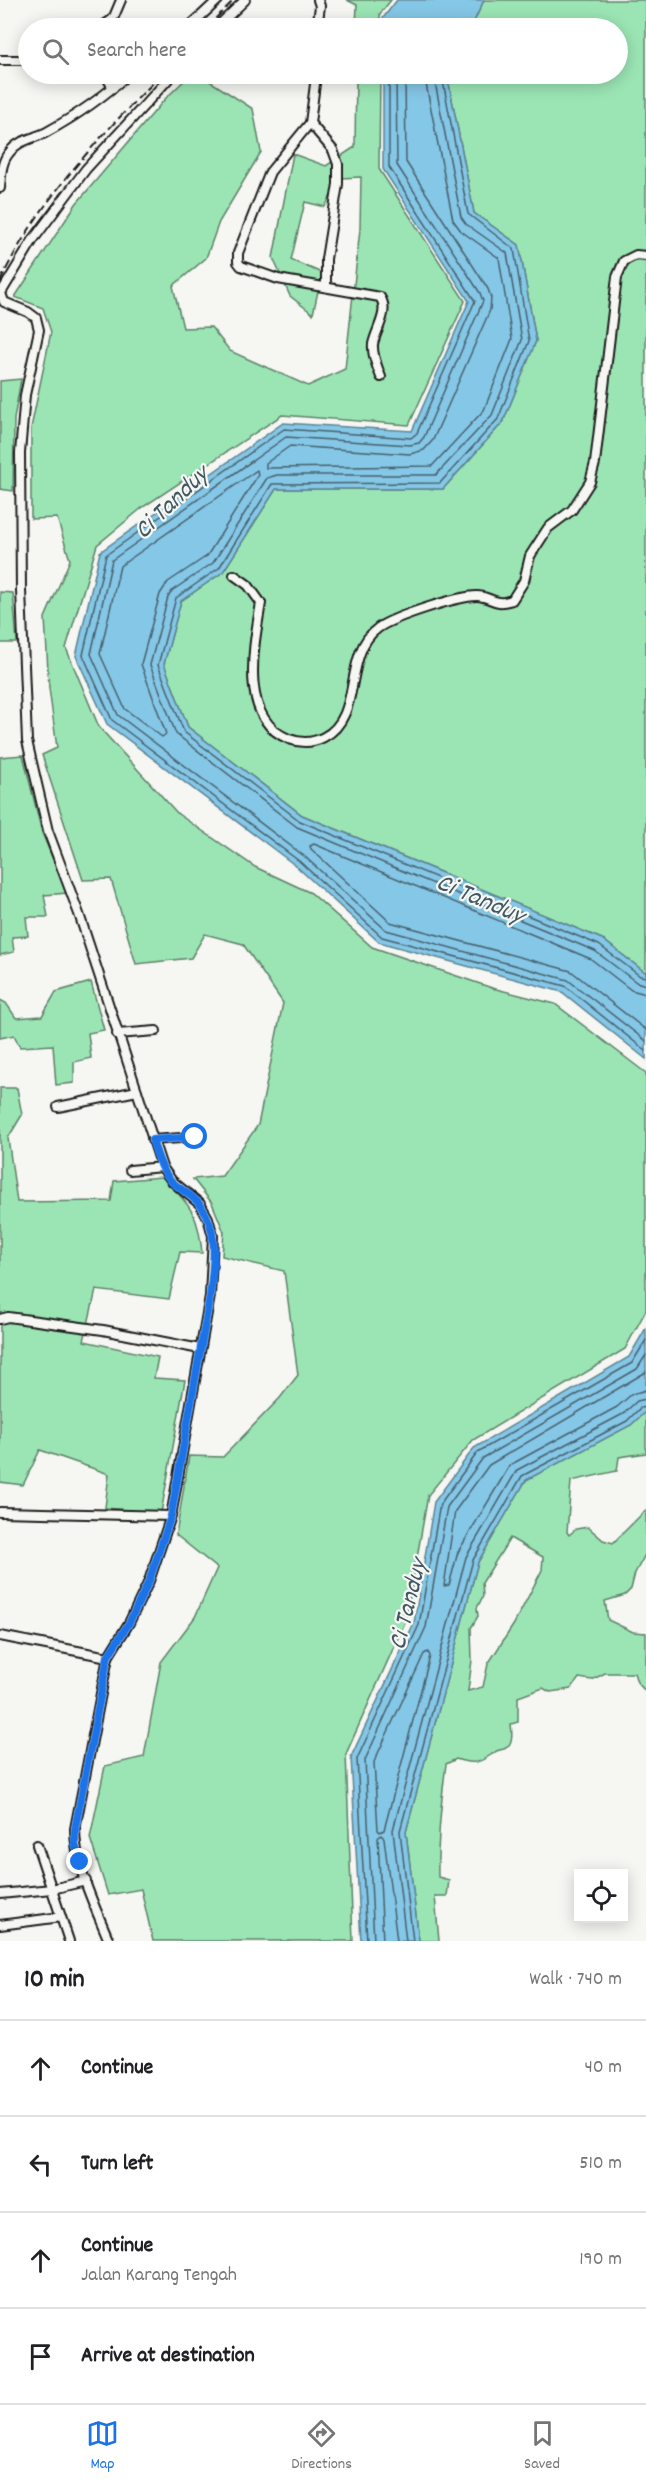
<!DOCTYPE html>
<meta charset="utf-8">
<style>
:root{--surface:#fff;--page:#f2f2f2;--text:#202124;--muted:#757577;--line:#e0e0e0;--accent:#1a73e8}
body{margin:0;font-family:Dekko,sans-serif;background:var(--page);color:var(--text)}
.controls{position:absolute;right:18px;bottom:18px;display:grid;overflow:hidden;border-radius:0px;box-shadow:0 3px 15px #0003}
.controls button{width:54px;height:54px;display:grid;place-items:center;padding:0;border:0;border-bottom:2px solid var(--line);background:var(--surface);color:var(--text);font:30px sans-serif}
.stop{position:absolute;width:18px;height:18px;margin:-14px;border:4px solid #1a73e8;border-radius:50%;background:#fff}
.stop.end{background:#1a73e8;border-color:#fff;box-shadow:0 2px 6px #0008}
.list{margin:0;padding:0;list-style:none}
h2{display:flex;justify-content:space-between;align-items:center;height:78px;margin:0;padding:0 24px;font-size:26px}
h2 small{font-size:20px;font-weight:400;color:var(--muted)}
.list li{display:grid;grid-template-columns:39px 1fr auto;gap:18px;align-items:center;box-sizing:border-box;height:96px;padding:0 24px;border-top:2px solid var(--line)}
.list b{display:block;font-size:22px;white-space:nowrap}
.list p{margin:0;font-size:20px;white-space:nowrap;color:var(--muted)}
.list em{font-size:20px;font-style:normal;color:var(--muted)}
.icon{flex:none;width:33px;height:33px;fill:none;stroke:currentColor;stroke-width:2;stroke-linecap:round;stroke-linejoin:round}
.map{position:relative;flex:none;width:646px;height:1941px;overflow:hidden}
.search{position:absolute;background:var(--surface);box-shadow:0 3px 15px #0003;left:18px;right:18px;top:18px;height:66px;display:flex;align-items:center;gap:15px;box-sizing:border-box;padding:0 21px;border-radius:33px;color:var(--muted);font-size:22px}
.sheet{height:462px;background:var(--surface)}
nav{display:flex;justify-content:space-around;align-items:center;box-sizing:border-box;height:84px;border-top:2px solid var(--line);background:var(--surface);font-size:16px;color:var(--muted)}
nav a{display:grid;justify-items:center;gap:3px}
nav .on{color:var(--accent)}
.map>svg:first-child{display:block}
</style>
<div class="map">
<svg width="646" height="1941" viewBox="0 0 646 1941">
<rect width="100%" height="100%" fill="#f6f6f2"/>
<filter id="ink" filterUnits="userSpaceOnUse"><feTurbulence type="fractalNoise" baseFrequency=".0167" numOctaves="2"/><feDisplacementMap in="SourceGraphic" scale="12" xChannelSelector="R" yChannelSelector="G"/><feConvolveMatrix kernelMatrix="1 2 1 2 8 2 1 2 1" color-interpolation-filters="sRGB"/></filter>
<g filter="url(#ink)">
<g fill="#9be5b4" stroke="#5c8068" stroke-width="1.5" fill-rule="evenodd">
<polygon points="347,0 391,0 380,14 380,28 356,28 357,5"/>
<polygon points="484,0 646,0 646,973 602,939 302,815 188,727 164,664 181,601 223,572 276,489 443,489 503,422 536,341 519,245 474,213 448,79 451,74 618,74 618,28 471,28"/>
<polygon points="191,74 199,74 253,109 261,152 219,222 206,258 173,286 183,328 211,327 230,351 308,386 345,369 360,229 361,177 340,178 325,207 305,202 291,260 322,273 313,314 290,296 273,258 293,154 326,166 355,147 356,74 380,74 379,169 465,301 409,425 282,415 143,507 97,545 66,648 99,727 178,814 255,867 311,893 372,947 492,988 555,1004 646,1073 646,1310 625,1349 473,1440 428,1495 406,1620 346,1754 353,1941 153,1941 141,1889 108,1895 90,1838 105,1766 144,1757 161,1662 195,1617 217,1568 176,1535 189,1456 223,1457 280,1398 298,1375 284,1271 222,1256 224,1232 212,1203 193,1179 222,1176 258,1125 283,1003 243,944 205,934 191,958 136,964 111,879 83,880 42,755 57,748 49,688 45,618 70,560 57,518 31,519 31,428 51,332 43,308 15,297 76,204 165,99"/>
<polygon points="21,379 14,419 13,491 0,489 0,381"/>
<polygon points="0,592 13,593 17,643 0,643"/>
<polygon points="23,755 42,833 67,893 44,895 48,917 26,917 28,936 12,937 14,952 0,955 0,757"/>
<polygon points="91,982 104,1030 88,1033 91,1058 74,1062 74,1083 56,1085 53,1045 20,1047 14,1035 0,1038 0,1000 6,1003 16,1018 42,1016 56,992"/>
<path d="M0 1088H17L22 1115 8 1138 17 1202 111 1201 114 1181 162 1177C190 1206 198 1211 202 1253L180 1252 169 1299 96 1290 84 1341 158 1357 154 1378 185 1380 161 1513 105 1508 109 1474 40 1450 23 1485 0 1482Z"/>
<path d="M646 1411V1453L619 1457 617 1471 571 1481 567 1532 569 1535 576 1529 588 1527 603 1540 613 1543 646 1510V1553L635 1573 631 1589 625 1595 605 1601 608 1620 633 1632 646 1633V1692L637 1682 634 1673H605L592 1680 579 1678 571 1689 550 1692 543 1688 518 1697V1722L511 1724C512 1732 514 1745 504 1749 501 1750 497 1750 495 1752 480 1763 475 1765 456 1759L446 1764C441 1802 437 1839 438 1877L449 1880 447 1896H435L439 1941H419L406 1832 478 1562 526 1480 631 1425ZM510 1538 543 1557 542 1570 514 1624 488 1664 483 1687 468 1691 472 1660 471 1628 478 1616 477 1608 483 1596 482 1583Z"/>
</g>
<g fill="#85c7e6" stroke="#5b8395" stroke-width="1.5">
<polygon points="397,0 484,0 471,28 383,28 383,18"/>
<polygon points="383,74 451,74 448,79 474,213 519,245 536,341 503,422 443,489 276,489 223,572 181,601 164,664 188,727 302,815 602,939 646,973 646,1059 562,992 379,942 296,866 107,724 76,656 100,552 283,423 412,431 469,301 383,169"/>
<polygon points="646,1328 646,1411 631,1425 526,1480 478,1562 406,1832 419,1941 361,1941 351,1757 414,1623 434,1502 474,1448 629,1357"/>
</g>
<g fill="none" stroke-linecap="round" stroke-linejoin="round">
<g stroke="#46606d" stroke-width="1.5">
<polyline points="389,74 389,167 475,301 417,433 411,438 284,429 106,555 83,655 112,720 299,861 382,937 565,986 646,1051"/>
<polyline points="396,74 397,165 480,293 483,301 424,437 419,443 410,445 286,437 112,560 91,654 118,715 304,856 386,930 568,980 646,1041"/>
<polyline points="405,74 406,162 488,289 491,298 490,310 433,440 424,450 410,454 290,446 266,463 266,468 432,466 484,410 512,339 499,258 461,231 453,220 426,84 427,74"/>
<polyline points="436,74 435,82 461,217 466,224 507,253 522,340 492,415 436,475 277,475 267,478 213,563 173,590 168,597 150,665 176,734 297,827 595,951 636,982 646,985"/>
<polyline points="444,74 443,81 468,214 514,249 529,341 498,419 440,483 272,484 219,568 176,598 158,665 184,732 300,821 599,945 640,976 646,977"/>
<polygon points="257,470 258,475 207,556 168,582 160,594 141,664 166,734 162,737 125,709 100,654 120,566"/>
<polyline points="646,994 631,990 591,959 314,844 310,846 311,849 390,922 571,971 646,1030"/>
<polyline points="646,1372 489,1465 455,1511 444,1586 449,1585 458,1552 510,1465 617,1407 632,1394 646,1390"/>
<polygon points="428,1652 430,1656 384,1830 380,1832 378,1830 374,1762 424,1654"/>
<polyline points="367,1941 357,1759 419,1625 440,1504 478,1452 632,1363 646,1340"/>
<polyline points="374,1941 365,1760 426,1627 447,1507 483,1458 637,1369 646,1355"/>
<polyline points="383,1941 378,1838 381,1835 384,1838 397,1941"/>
<polyline points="406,1941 393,1830 466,1557 517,1470 623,1414 637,1401 646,1399"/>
<polyline points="413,1941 400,1831 473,1560 522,1476 627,1421 640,1408 646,1407"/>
</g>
<g stroke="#1c1c1c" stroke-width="12">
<g id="minor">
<polyline points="100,28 113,19 121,0"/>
<polyline points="188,28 218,0"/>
<polyline points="216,28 245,0"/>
<polyline points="317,28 320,6 318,0"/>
<polyline points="0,60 28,60"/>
<polyline points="105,74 113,88"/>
<polyline points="314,74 315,84 310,123 333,150 338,164 338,184 326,259 326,286"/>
<path d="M310 123 270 172 238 253V262L241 266 278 279 380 297C390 311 376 329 373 344 372 355 377 366 381 377"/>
<path d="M0 188C1 176 1 162 9 153 18 140 32 139 45 133 74 117 105 96 128 74"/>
<path d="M234 575 248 585 261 603C254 645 238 719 289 739 300 743 313 743 324 737 364 716 342 654 378 628 393 617 458 596 477 596 486 596 491 601 499 602 502 603 508 601 512 600L524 581 530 556 548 528 572 510 590 482 595 463 617 277 624 261 636 255 646 256"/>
<polyline points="117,1034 156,1031"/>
<polyline points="58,1107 137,1091"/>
<polyline points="152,1140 195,1137"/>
<polyline points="130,1170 162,1167"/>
<polyline points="0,1319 8,1317 103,1330 200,1349"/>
<polyline points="0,1512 171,1516"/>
<path d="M0 1636 108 1657 75 1829C75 1868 95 1906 109 1941"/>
<polyline points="108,1657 129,1623 149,1581 171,1516 210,1296 213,1236 208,1218 200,1204 172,1181 162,1167 79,914 48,831 27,741 21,590 20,453 25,395 39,330 36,318 28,312 4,302 1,293 33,240 86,169 173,74"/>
<polyline points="37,1845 69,1941"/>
<polyline points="0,1894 52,1889 86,1881"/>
<polyline points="0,1925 61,1917"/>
</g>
</g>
<use href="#minor" stroke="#f6f6f2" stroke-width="8"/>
<g stroke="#1c1c1c" stroke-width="2" stroke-dasharray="9 4.5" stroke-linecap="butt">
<polyline points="206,28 234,0"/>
<path d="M0 282C37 202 101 135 162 74"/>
</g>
</g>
</g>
<g fill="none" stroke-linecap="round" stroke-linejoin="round" filter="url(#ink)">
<path stroke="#1a73e8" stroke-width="8" d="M80 1862 75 1844V1829L108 1656 129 1623 149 1581 171 1516 210 1296C213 1266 220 1232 201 1206 194 1196 181 1190 172 1182 161 1170 157 1154 152 1140L195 1137"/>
</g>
<g text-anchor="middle" stroke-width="4.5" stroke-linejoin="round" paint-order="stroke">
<g font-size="26" font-style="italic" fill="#415863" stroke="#f6f6f2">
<text transform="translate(170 501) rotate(-44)" y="9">Ci Tanduy</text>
<text transform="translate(481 897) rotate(23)" y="9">Ci Tanduy</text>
<text transform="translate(406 1604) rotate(-76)" y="9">Ci Tanduy</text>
</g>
</g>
</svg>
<div class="controls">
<button><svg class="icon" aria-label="locate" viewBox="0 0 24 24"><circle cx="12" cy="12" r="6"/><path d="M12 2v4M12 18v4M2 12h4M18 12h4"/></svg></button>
</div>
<div class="stop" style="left:195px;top:1137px"></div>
<div class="stop end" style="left:80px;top:1862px"></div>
<div class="search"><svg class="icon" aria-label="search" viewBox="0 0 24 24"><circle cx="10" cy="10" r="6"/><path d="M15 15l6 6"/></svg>Search here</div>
</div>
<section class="sheet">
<h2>10 min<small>Walk · 740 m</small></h2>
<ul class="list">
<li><svg class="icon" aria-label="ahead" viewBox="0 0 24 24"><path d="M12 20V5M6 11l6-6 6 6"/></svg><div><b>Continue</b></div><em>40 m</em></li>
<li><svg class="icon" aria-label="left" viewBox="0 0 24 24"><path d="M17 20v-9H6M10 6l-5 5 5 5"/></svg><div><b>Turn left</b></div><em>510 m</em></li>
<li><svg class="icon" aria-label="ahead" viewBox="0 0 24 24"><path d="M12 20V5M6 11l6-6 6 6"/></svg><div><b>Continue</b><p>Jalan Karang Tengah</p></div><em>190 m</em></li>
<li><svg class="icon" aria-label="arrive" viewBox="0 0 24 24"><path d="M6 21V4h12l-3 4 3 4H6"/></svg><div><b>Arrive at destination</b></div></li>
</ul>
</section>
<nav>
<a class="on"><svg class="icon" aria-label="map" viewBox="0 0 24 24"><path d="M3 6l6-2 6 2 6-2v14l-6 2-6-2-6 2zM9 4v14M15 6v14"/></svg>Map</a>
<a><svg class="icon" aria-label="directions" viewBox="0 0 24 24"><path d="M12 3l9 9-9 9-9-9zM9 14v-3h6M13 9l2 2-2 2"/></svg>Directions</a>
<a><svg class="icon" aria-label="saved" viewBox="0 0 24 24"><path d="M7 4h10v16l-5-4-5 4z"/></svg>Saved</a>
</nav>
